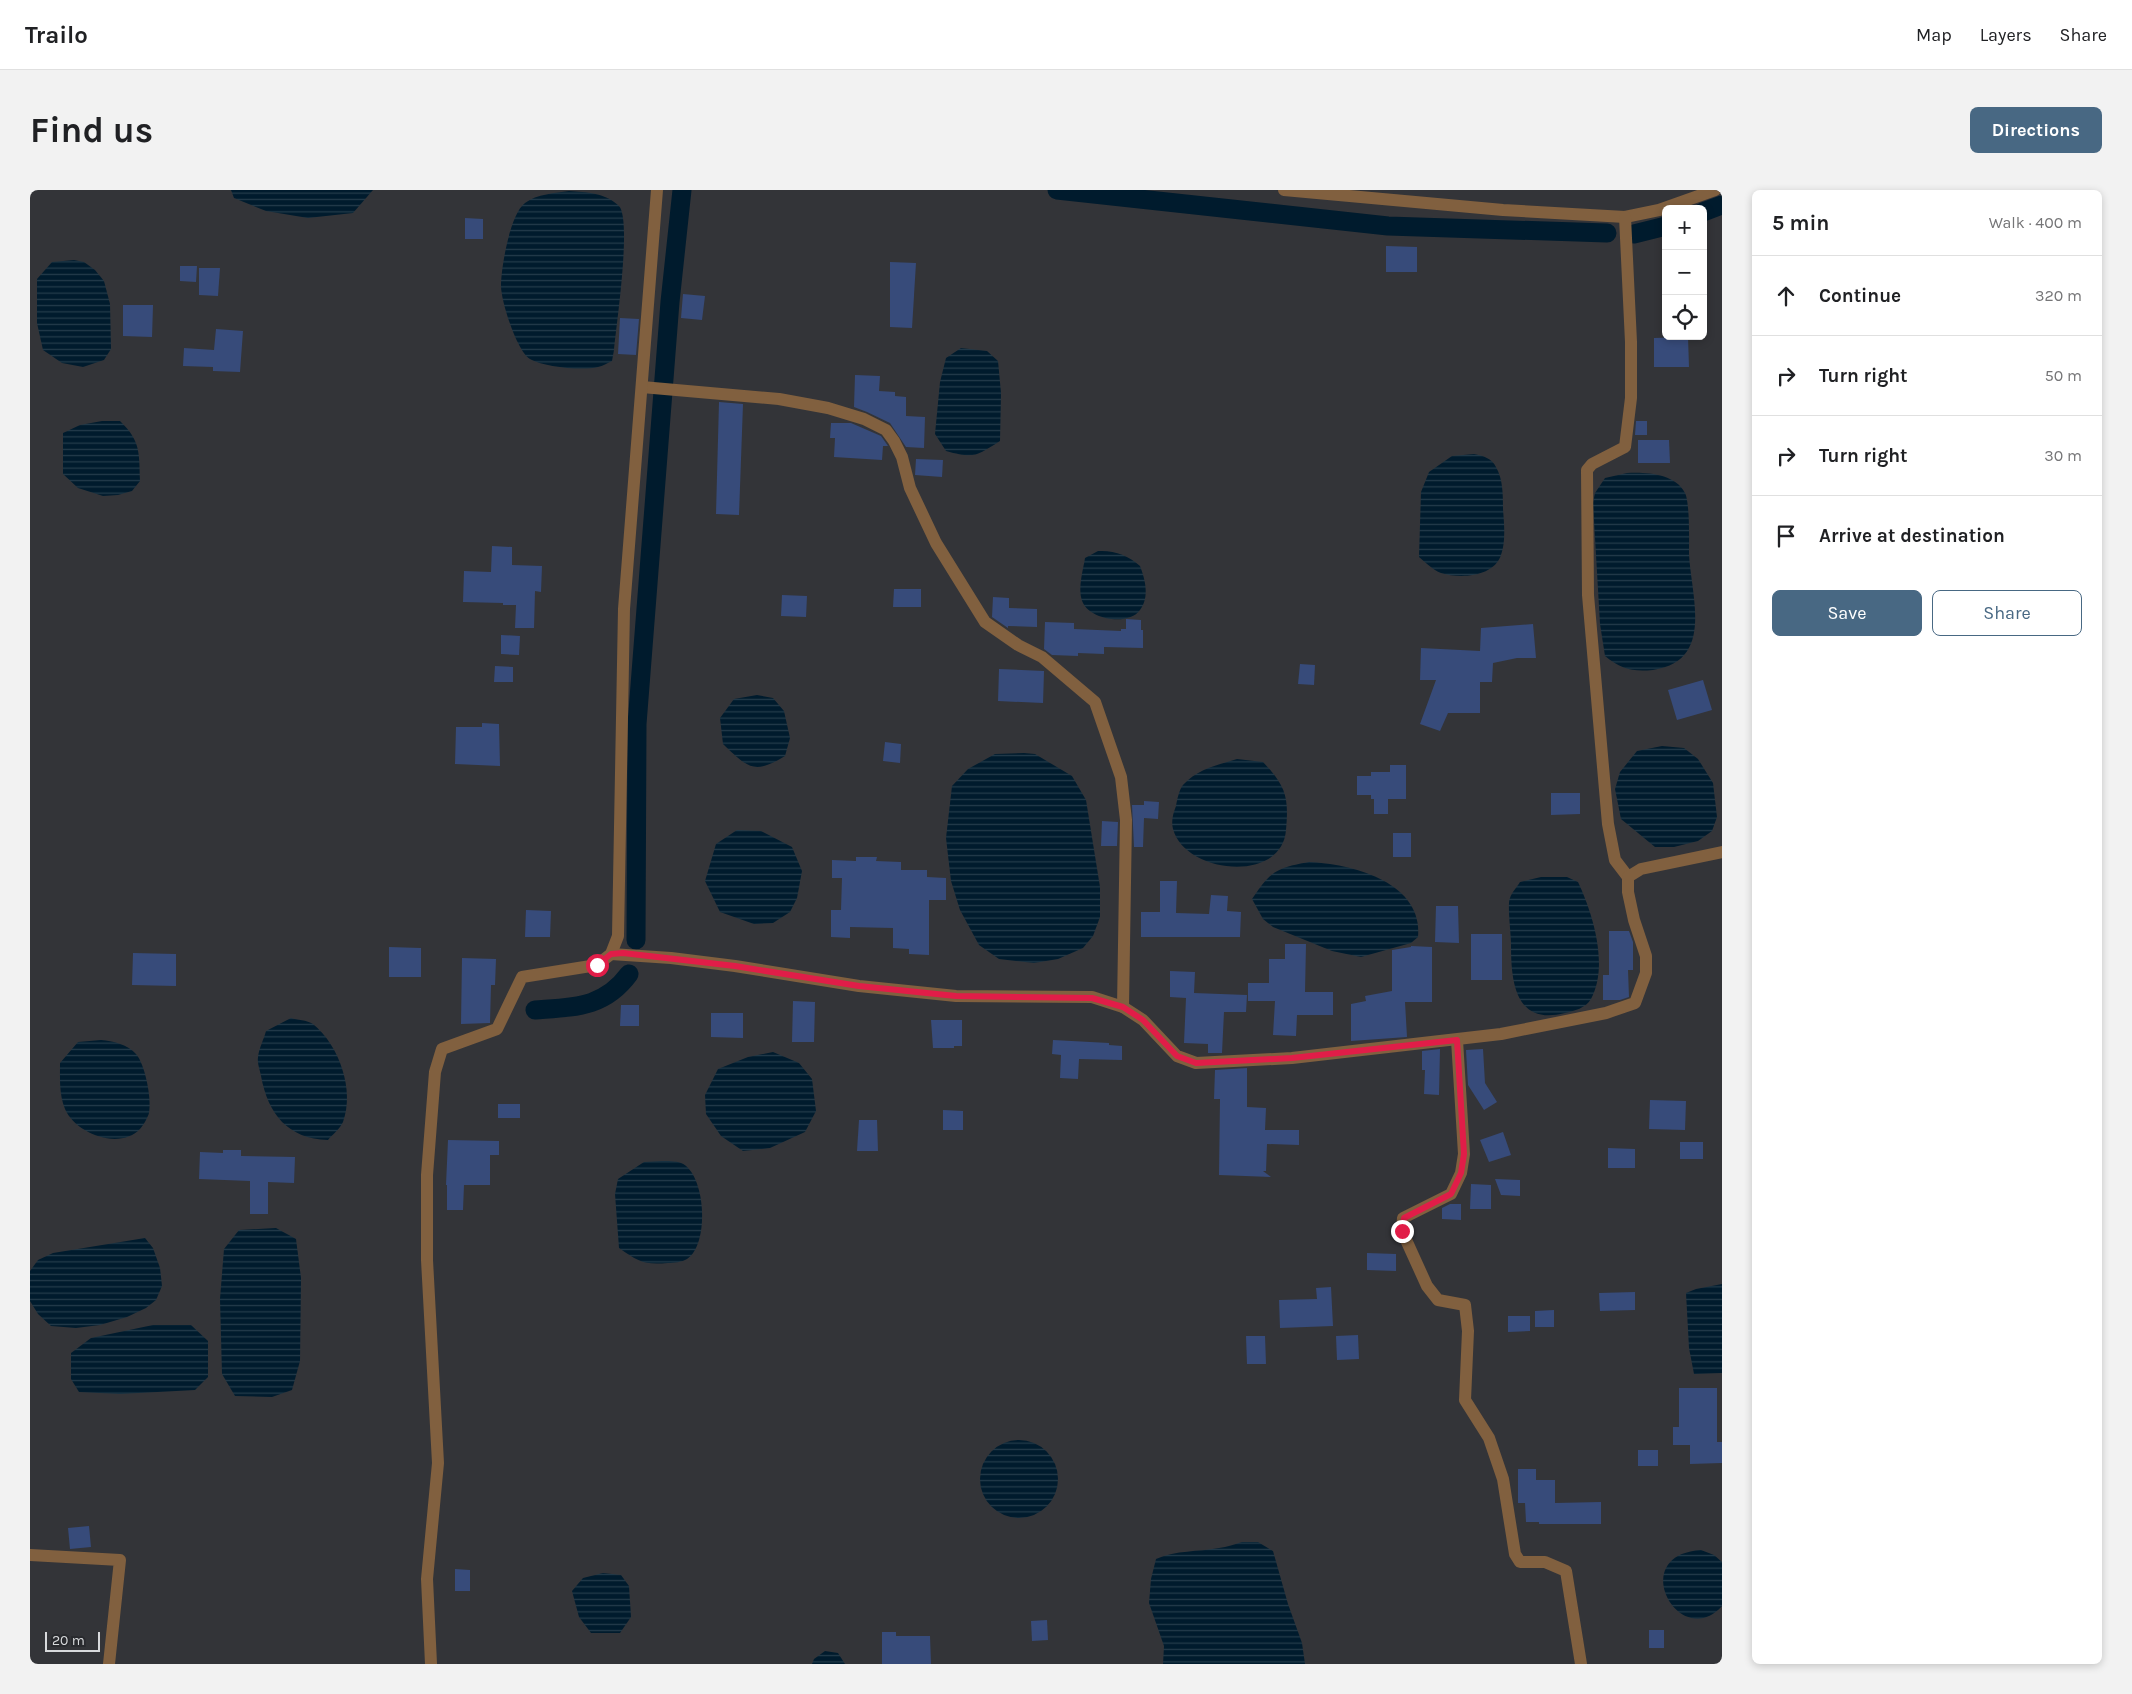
<!DOCTYPE html>
<meta charset="utf-8">
<style>
:root{--surface:#fff;--page:#f2f2f2;--text:#202124;--muted:#757577;--line:#e0e0e0;--accent:#486883}
body{margin:0;font-family:Karla,sans-serif;background:var(--page);color:var(--text)}
.controls{position:absolute;right:15px;top:15px;display:grid;overflow:hidden;border-radius:8px;box-shadow:0 2px 8px #0003}
.controls button{width:45px;height:45px;display:grid;place-items:center;padding:0;border:0;border-bottom:1px solid var(--line);background:var(--surface);color:var(--text);font:25px sans-serif}
.scale{position:absolute;left:15px;bottom:12px;width:55px;box-sizing:border-box;padding-left:5px;border:2px solid #d8dadc;border-top:0;font-size:14px;line-height:18px;white-space:nowrap;color:#d8dadc;-webkit-text-stroke:4px #292a2e;paint-order:stroke}
.stop{position:absolute;width:15px;height:15px;margin:-11px;border:4px solid #e11d48;border-radius:50%;background:#fff}
.stop.end{background:#e11d48;border-color:#fff;box-shadow:0 1px 5px #0008}
.list{margin:0;padding:0;list-style:none}
h2{display:flex;justify-content:space-between;align-items:center;height:65px;margin:0;padding:0 20px;font-size:21px}
h2 small{font-size:16px;font-weight:400;color:var(--muted)}
.list li{display:grid;grid-template-columns:32px 1fr auto;gap:15px;align-items:center;box-sizing:border-box;height:80px;padding:0 20px;border-top:1px solid var(--line)}
.list b{display:block;font-size:19px;white-space:nowrap}
.list em{font-size:16px;font-style:normal;color:var(--muted)}
.actions{display:flex;gap:10px;padding:15px 20px}
.actions a{flex:1;padding:11px 0;border:1px solid var(--accent);border-radius:8px;text-align:center;font-size:18px;color:var(--accent)}
.actions .main{background:var(--accent);color:#fff}
.icon{flex:none;width:28px;height:28px;fill:none;stroke:currentColor;stroke-width:2;stroke-linecap:round;stroke-linejoin:round}
.map{position:relative;flex:none;width:1692px;height:1474px;overflow:hidden;border-radius:8px}
header{display:flex;align-items:center;gap:30px;box-sizing:border-box;height:70px;padding:0 25px;background:var(--surface);border-bottom:1px solid var(--line)}
header strong{font-size:24px}
nav{display:flex;gap:28px;margin-inline-start:auto;font-size:18px}
.intro{display:flex;align-items:center;justify-content:space-between;box-sizing:border-box;height:120px;padding:0 30px}
h1{margin:0;font-size:35px}
.button{padding:12px 22px;border-radius:8px;background:var(--accent);color:#fff;font-size:18px;font-weight:700}
main{display:flex;gap:30px;padding:0 30px}
aside{flex:1;background:var(--surface);border-radius:8px;box-shadow:0 2px 8px #0003}
.map>svg:first-child{display:block}
</style>
<header>
<strong>Trailo</strong>
<nav><a>Map</a><a>Layers</a><a>Share</a></nav>
</header>
<div class="intro"><h1>Find us</h1><a class="button">Directions</a></div>
<main>
<div class="map">
<svg width="1692" height="1474" viewBox="0 0 1692 1474">
<defs>
<pattern id="water-rules" width="6" height="5" patternUnits="userSpaceOnUse" patternTransform="scale(1.25)"><rect width="6" height="5" fill="#001b2d"/><path d="M0 2.5h6" fill="none" stroke="#243c4b"/></pattern>
</defs>
<rect width="100%" height="100%" fill="#333438"/>
<g fill="url(#water-rules)">
<polygon points="201,0 343,0 323,23 278,28 236,21 204,8"/>
<path d="M539 1C556 2 576 3 589 16 602 30 586 137 584 160L582 171C577 173 573 176 568 177 553 181 513 177 500 169 487 162 471 111 471 96 471 78 480 24 495 13 507 4 525 3 539 1Z"/>
<polygon points="44,70 54,72 65,80 74,91 80,114 81,159 74,170 53,177 32,173 13,160 7,133 7,89 22,72"/>
<path d="M931 158 957 161 968 171 971 203 970 251C946 266 945 269 916 261L905 244 910 192 916 168Z"/>
<path d="M72 231H90C111 251 109 263 110 291L102 301 88 305 73 306 48 298 33 284V243L50 235Z"/>
<path d="M1444 264C1453 266 1462 268 1466 277 1473 289 1473 305 1473 319 1474 333 1476 351 1471 365 1464 387 1430 389 1411 383 1403 380 1395 372 1389 367L1391 302 1399 282 1422 266Z"/>
<path d="M1597 283C1615 282 1645 283 1655 303 1660 313 1659 351 1659 364 1661 406 1685 471 1623 480 1602 482 1591 479 1575 466L1570 434 1563 313 1565 303 1575 288Z"/>
<path d="M1068 361C1084 360 1098 365 1110 376 1115 389 1120 407 1110 420 1099 436 1061 430 1053 413 1047 400 1053 381 1055 368Z"/>
<path d="M727 505 743 508 754 521 760 548 755 566C724 585 718 578 693 554L690 528 704 509Z"/>
<polygon points="1632,556 1654,558 1668,569 1683,593 1687,627 1682,641 1668,651 1644,657 1625,657 1591,629 1585,599 1590,582 1607,561"/>
<polygon points="994,563 1005,564 1042,586 1056,610 1070,697 1070,727 1063,746 1053,758 1028,769 1004,773 969,769 949,755 930,720 921,691 916,648 922,596 938,579 965,564"/>
<path d="M1207 569 1233 572C1256 596 1259 607 1256 640 1252 694 1155 684 1143 639 1141 631 1143 624 1146 616 1147 610 1149 600 1153 595 1167 579 1188 575 1207 569Z"/>
<polygon points="707,640 731,641 762,657 772,681 767,708 760,722 743,733 724,734 690,722 675,691 686,654"/>
<path d="M1279 672C1322 674 1393 692 1388 747L1381 753 1331 767 1302 761 1243 737 1233 729 1222 709C1241 681 1246 678 1279 672Z"/>
<path d="M1511 687H1537L1548 692C1563 724 1579 776 1561 809 1556 818 1544 821 1535 823 1484 836 1481 790 1481 753 1481 743 1477 714 1480 708 1482 702 1487 697 1490 692Z"/>
<path d="M261 828C267 830 277 830 283 834 309 855 325 900 313 932 310 939 302 945 298 950 258 949 238 924 231 886 230 880 227 873 228 867 229 858 234 849 236 841Z"/>
<path d="M71 850C83 851 97 854 106 864 115 874 122 909 119 923 118 927 113 936 110 939 89 961 45 943 35 919 29 905 30 888 30 873L48 852Z"/>
<polygon points="743,862 769,873 782,889 786,921 775,942 740,958 713,961 691,946 676,924 675,905 688,879 718,867"/>
<path d="M632 971C637 971 646 971 651 973 676 983 680 1055 657 1069 652 1072 644 1073 638 1073 614 1075 609 1072 589 1058L585 1004 588 989 614 972Z"/>
<polygon points="246,1038 266,1049 271,1088 270,1171 262,1200 242,1207 205,1206 192,1184 190,1109 194,1059 209,1040"/>
<polygon points="115,1048 123,1058 130,1078 132,1096 126,1110 116,1118 97,1127 70,1135 46,1138 21,1136 8,1124 0,1111 0,1081 8,1070 23,1063"/>
<polygon points="1692,1094 1692,1183 1664,1184 1659,1158 1656,1103 1666,1099"/>
<polygon points="123,1135 161,1135 178,1151 178,1187 165,1200 90,1204 49,1202 41,1189 41,1163 61,1148"/>
<circle cx="989" cy="1289" r="39"/>
<path d="M1212 1352H1228L1243 1361 1258 1414 1272 1453 1275 1474H1133L1134 1456 1119 1413 1121 1389 1126 1369C1147 1360 1167 1362 1189 1358 1197 1357 1205 1354 1212 1352Z"/>
<path d="M1671 1360 1684 1365 1692 1372V1416C1650 1463 1595 1365 1671 1360Z"/>
<polygon points="573,1383 591,1385 599,1396 601,1427 590,1443 561,1443 549,1427 542,1401 553,1388"/>
<polygon points="795,1461 808,1463 815,1474 782,1474 784,1469"/>
</g>
<g fill="none" stroke-linecap="round" stroke-linejoin="round">
<g stroke="#001b2d" stroke-width="19">
<polyline points="1027,0 1358,36 1577,43"/>
<polyline points="1673,22 1692,15"/>
<polyline points="1604,44 1636,36"/>
<polyline points="606,750 607,534 640,112 652,0"/>
<path d="M505 820C544 817 574 818 599 784"/>
</g>
</g>
<g fill="#374b7a">
<polygon points="435,28 453,29 453,49 435,49"/>
<polygon points="1356,56 1387,57 1387,82 1356,82"/>
<polygon points="860,72 886,73 882,138 860,137"/>
<polygon points="150,76 167,76 166,92 150,91"/>
<polygon points="169,78 190,78 188,106 169,105"/>
<polygon points="653,104 675,106 672,130 651,128"/>
<polygon points="93,115 123,115 122,147 93,146"/>
<polygon points="590,128 609,129 606,165 588,164"/>
<polygon points="186,139 213,141 210,182 183,181 183,177 153,176 154,158 184,160"/>
<polygon points="1658,147 1659,177 1624,177 1624,148"/>
<polygon points="825,185 850,186 849,201 865,202 865,206 876,207 876,226 895,227 894,258 876,257 860,233 837,222 824,217"/>
<polygon points="689,212 713,214 709,325 686,324"/>
<polygon points="1606,231 1617,231 1617,245 1605,245"/>
<polygon points="801,233 821,233 851,246 858,256 853,256 852,270 804,267 805,248 800,248"/>
<polygon points="1608,250 1639,250 1640,273 1608,273"/>
<polygon points="886,269 913,270 912,287 885,285"/>
<polygon points="462,356 482,357 482,375 512,376 511,402 505,401 504,438 485,438 486,415 473,415 473,413 433,412 434,381 461,382"/>
<polygon points="864,399 891,399 891,417 863,417"/>
<polygon points="752,405 777,406 776,427 751,426"/>
<polygon points="963,407 979,408 979,418 1007,419 1007,437 978,436 978,438 962,427"/>
<polygon points="1096,429 1111,430 1111,440 1113,440 1113,458 1074,457 1074,464 1048,463 1048,466 1022,465 1014,459 1015,432 1044,433 1044,439 1091,441 1091,439 1096,439"/>
<polygon points="1503,434 1506,468 1487,468 1463,473 1462,492 1450,492 1450,523 1418,523 1410,541 1390,534 1406,490 1390,490 1391,458 1450,461 1451,438"/>
<polygon points="471,445 490,446 489,465 471,464"/>
<polygon points="1270,474 1285,475 1284,495 1268,494"/>
<polygon points="465,476 483,477 483,492 464,492"/>
<polygon points="969,479 1014,481 1013,513 968,511"/>
<polygon points="1673,490 1682,520 1647,530 1638,500"/>
<polygon points="452,533 469,534 470,576 425,574 426,537 452,537"/>
<polygon points="855,552 871,554 870,573 853,571"/>
<polygon points="1360,575 1376,575 1376,609 1358,609 1358,624 1344,624 1344,609 1341,609 1341,605 1327,605 1327,586 1341,586 1341,582 1360,582"/>
<polygon points="1521,603 1550,603 1550,624 1521,625"/>
<polygon points="1114,611 1129,612 1128,629 1114,628 1113,657 1104,657 1102,615 1114,615"/>
<polygon points="1072,631 1088,632 1087,656 1071,656"/>
<rect x="1363" y="643" width="18" height="24"/>
<polygon points="826,667 847,667 846,671 871,672 871,680 897,680 897,687 916,688 916,710 899,710 899,765 879,764 879,759 863,758 863,738 820,737 820,748 801,747 801,720 811,720 812,688 802,688 802,670 826,671"/>
<polygon points="1130,691 1147,691 1146,723 1179,724 1181,705 1198,706 1197,721 1211,722 1210,747 1111,747 1111,722 1130,722"/>
<polygon points="1406,716 1428,716 1429,753 1405,752"/>
<polygon points="496,720 521,721 520,747 495,747"/>
<polygon points="1579,741 1599,741 1603,752 1603,780 1598,780 1599,807 1590,810 1573,810 1573,785 1579,785"/>
<rect x="1441" y="744" width="31" height="46"/>
<polygon points="1255,754 1276,754 1275,802 1303,802 1303,825 1267,825 1266,846 1243,845 1245,811 1218,811 1218,793 1239,793 1239,769 1255,769"/>
<polygon points="1381,756 1402,757 1402,812 1375,812 1377,847 1321,851 1321,814 1336,811 1335,806 1362,801 1362,760 1381,757"/>
<polygon points="359,757 391,758 391,787 359,787"/>
<polygon points="103,763 146,764 146,796 102,795"/>
<polygon points="432,768 466,769 465,795 461,795 460,833 431,834"/>
<polygon points="1140,781 1165,782 1164,803 1217,805 1216,822 1194,822 1192,863 1178,863 1178,854 1154,853 1156,808 1140,807"/>
<polygon points="763,811 785,812 784,852 762,852"/>
<polygon points="591,815 609,815 609,836 590,836"/>
<polygon points="681,823 713,823 713,848 681,847"/>
<polygon points="901,830 932,830 932,856 924,856 924,858 903,858"/>
<polygon points="1023,850 1079,853 1079,855 1092,856 1092,870 1049,869 1048,889 1030,888 1031,865 1022,864"/>
<polygon points="1410,859 1409,905 1394,904 1395,880 1392,880 1392,861"/>
<polygon points="1453,859 1455,893 1467,912 1454,920 1438,895 1436,860"/>
<polygon points="1217,878 1217,917 1236,918 1235,940 1269,940 1269,955 1237,954 1236,981 1233,981 1241,987 1189,985 1190,909 1184,909 1185,880"/>
<polygon points="1620,910 1656,911 1655,940 1619,939"/>
<rect x="468" y="914" width="22" height="14"/>
<polygon points="913,920 933,921 933,940 913,940"/>
<polygon points="829,930 847,930 848,961 827,961"/>
<polygon points="1473,942 1481,965 1459,972 1450,950"/>
<polygon points="418,950 469,951 469,965 460,965 460,995 434,995 433,1020 417,1020 417,995 416,995"/>
<rect x="1650" y="952" width="23" height="17"/>
<polygon points="1578,958 1605,959 1605,978 1578,978"/>
<polygon points="193,960 211,960 211,966 265,967 264,993 238,992 238,1024 220,1024 220,991 169,989 170,962 193,963"/>
<polygon points="1465,989 1490,990 1490,1006 1471,1005"/>
<polygon points="1441,994 1461,995 1461,1019 1440,1019"/>
<polygon points="1420,1014 1431,1014 1431,1030 1412,1029 1412,1018"/>
<polygon points="1337,1063 1366,1064 1366,1081 1337,1080"/>
<polygon points="1301,1097 1303,1136 1250,1138 1249,1110 1287,1109 1286,1098"/>
<polygon points="1605,1102 1605,1120 1570,1121 1569,1103"/>
<polygon points="1524,1120 1524,1137 1505,1137 1505,1121"/>
<polygon points="1478,1126 1500,1126 1500,1141 1478,1142"/>
<polygon points="1328,1145 1329,1169 1307,1170 1306,1146"/>
<polygon points="1216,1146 1235,1146 1236,1174 1217,1174"/>
<polygon points="1649,1198 1687,1198 1687,1252 1692,1252 1692,1273 1660,1274 1660,1255 1643,1255 1643,1237 1649,1237"/>
<rect x="1608" y="1260" width="20" height="16"/>
<polygon points="1488,1279 1506,1279 1506,1290 1525,1290 1525,1313 1571,1312 1571,1334 1509,1334 1509,1332 1496,1332 1495,1313 1488,1313"/>
<polygon points="59,1336 61,1357 40,1359 38,1338"/>
<polygon points="425,1379 440,1380 440,1401 425,1401"/>
<polygon points="1017,1430 1018,1450 1002,1451 1001,1431"/>
<rect x="1619" y="1440" width="15" height="18"/>
<polygon points="852,1442 866,1442 866,1446 900,1446 901,1474 852,1474"/>
</g>
<g fill="none" stroke-linecap="round" stroke-linejoin="round">
<g stroke="#81603f" stroke-width="12">
<polyline points="1254,0 1473,20 1595,27 1629,20 1685,0"/>
<polyline points="1595,27 1601,152 1601,208 1595,257 1562,274 1557,280 1558,405 1578,634 1585,670 1598,687"/>
<polyline points="612,197 749,209 798,218 834,229 856,240 864,251 872,267 880,298 906,353 955,432 988,455 1012,467 1065,512 1091,587 1096,630 1093,817"/>
<polyline points="581,764 641,768 705,776 829,796 926,806 1062,807 1093,817 1113,830 1147,866 1166,873 1262,868 1471,844 1576,823 1605,813 1616,783 1616,766 1604,730 1598,702 1598,687 1611,679 1692,662"/>
<polyline points="1427,850 1434,964 1431,983 1421,1004 1373,1028 1372,1041 1397,1096 1408,1110 1435,1115 1438,1141 1435,1210 1459,1248 1473,1289 1485,1364 1490,1372 1515,1372 1536,1381 1551,1474"/>
<polyline points="0,1365 90,1370 79,1474"/>
<polyline points="401,1474 397,1389 408,1273 397,1070 397,985 405,882 412,859 467,839 492,787 567,775 581,764 588,746 594,419 627,0"/>
</g>
</g>
<g fill="none" stroke-linecap="round" stroke-linejoin="round">
<polyline stroke="#e11d48" stroke-width="6" points="567,775 581,764 593,763 705,776 829,796 926,806 1062,808 1093,817 1113,830 1147,866 1166,873 1262,868 1427,850 1434,964 1431,983 1421,1004 1374,1028 1372,1041"/>
</g>
</svg>
<div class="controls">
<button>+</button>
<button>−</button>
<button><svg class="icon" aria-label="locate" viewBox="0 0 24 24"><circle cx="12" cy="12" r="6"/><path d="M12 2v4M12 18v4M2 12h4M18 12h4"/></svg></button>
</div>
<div class="scale">20 m</div>
<div class="stop" style="left:567px;top:775px"></div>
<div class="stop end" style="left:1372px;top:1041px"></div>
</div>
<aside>
<h2>5 min<small>Walk · 400 m</small></h2>
<ul class="list">
<li><svg class="icon" aria-label="ahead" viewBox="0 0 24 24"><path d="M12 20V5M6 11l6-6 6 6"/></svg><div><b>Continue</b></div><em>320 m</em></li>
<li><svg class="icon" aria-label="right" viewBox="0 0 24 24"><path d="M7 20v-9h11M14 6l5 5-5 5"/></svg><div><b>Turn right</b></div><em>50 m</em></li>
<li><svg class="icon" aria-label="right" viewBox="0 0 24 24"><path d="M7 20v-9h11M14 6l5 5-5 5"/></svg><div><b>Turn right</b></div><em>30 m</em></li>
<li><svg class="icon" aria-label="arrive" viewBox="0 0 24 24"><path d="M6 21V4h12l-3 4 3 4H6"/></svg><div><b>Arrive at destination</b></div></li>
</ul>
<div class="actions"><a class="main">Save</a><a>Share</a></div>
</aside>
</main>
